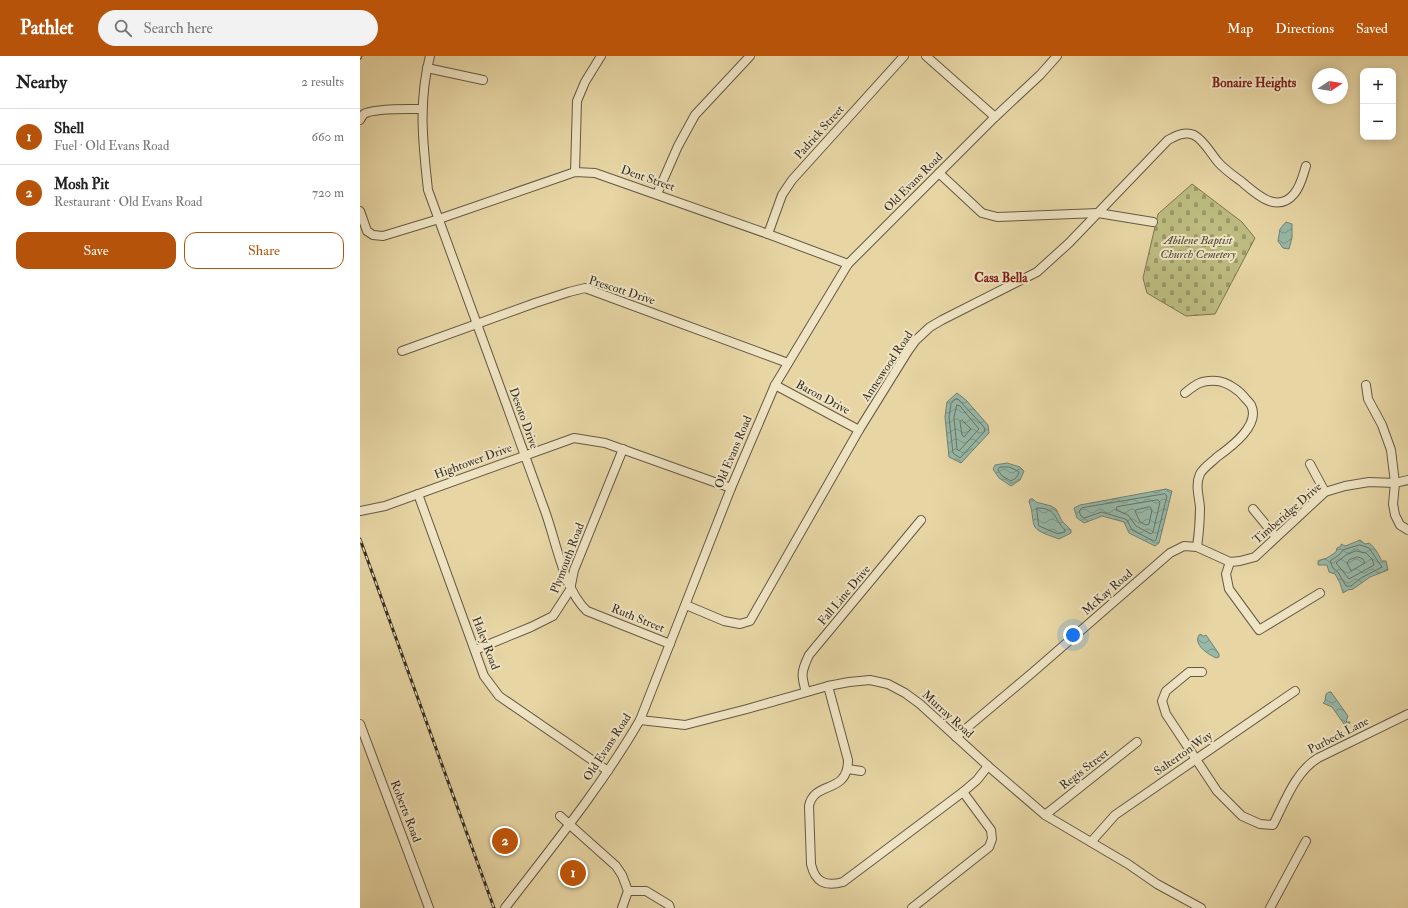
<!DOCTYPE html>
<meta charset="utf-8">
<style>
:root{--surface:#fff;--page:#f2f2f2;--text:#222;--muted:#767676;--line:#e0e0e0;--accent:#b45309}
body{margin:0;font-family:"IM FELL Double Pica",serif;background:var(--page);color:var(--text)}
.controls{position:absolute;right:12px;top:12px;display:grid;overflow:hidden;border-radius:8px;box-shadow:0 2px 10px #0003}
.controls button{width:36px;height:36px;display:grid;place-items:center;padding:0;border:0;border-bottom:1px solid var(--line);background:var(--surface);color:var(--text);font:20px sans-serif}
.compass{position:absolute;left:952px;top:12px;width:36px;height:36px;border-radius:50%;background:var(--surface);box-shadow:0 2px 10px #0003;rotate:78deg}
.you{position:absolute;left:713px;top:579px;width:14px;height:14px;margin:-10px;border:3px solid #fff;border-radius:50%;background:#1a73e8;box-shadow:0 0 0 6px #1a73e833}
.badge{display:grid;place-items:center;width:26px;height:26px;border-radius:50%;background:var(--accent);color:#fff;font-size:13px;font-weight:700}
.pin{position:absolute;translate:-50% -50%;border:2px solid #fff;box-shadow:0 1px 4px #0006}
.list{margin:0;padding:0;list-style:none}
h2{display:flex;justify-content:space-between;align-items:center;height:52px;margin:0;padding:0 16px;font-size:17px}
h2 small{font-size:13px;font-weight:400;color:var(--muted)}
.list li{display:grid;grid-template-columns:26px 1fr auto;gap:12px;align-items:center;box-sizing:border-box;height:56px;padding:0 16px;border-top:1px solid var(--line)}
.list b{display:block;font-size:15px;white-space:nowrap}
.list p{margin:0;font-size:13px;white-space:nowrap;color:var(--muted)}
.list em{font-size:13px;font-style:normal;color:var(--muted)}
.actions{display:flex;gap:8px;padding:12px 16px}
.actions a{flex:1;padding:9px 0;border:1px solid var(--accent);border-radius:12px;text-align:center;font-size:14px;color:var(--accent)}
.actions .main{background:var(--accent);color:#fff}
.icon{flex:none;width:22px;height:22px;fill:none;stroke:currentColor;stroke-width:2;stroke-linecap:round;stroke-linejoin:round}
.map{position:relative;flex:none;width:1048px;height:852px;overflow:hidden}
header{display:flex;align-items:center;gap:24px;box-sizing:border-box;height:56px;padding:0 20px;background:var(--accent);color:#fff}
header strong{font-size:19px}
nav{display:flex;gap:22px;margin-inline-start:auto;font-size:14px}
.search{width:280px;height:36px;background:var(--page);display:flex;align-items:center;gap:10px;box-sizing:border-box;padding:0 14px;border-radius:22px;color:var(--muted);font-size:15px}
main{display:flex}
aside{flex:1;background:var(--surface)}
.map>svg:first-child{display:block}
</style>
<header>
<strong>Pathlet</strong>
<div class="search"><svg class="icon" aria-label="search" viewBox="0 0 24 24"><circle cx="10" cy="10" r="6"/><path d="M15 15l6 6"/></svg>Search here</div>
<nav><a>Map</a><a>Directions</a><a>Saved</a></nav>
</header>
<main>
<aside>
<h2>Nearby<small>2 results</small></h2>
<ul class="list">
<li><span class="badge">1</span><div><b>Shell</b><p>Fuel · Old Evans Road</p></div><em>660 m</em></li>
<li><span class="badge">2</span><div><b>Mosh Pit</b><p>Restaurant · Old Evans Road</p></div><em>720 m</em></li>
</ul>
<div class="actions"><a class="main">Save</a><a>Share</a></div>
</aside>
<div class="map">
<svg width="1048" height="852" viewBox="0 0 1048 852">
<defs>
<pattern id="cemetery-stones" width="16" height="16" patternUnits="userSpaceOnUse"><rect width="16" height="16" fill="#bdbc81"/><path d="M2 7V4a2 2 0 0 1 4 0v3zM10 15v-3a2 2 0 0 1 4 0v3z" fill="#9b9969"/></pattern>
<pattern id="water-waves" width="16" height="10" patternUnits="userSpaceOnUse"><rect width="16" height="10" fill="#97b9a9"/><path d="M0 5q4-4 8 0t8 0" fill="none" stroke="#7c9789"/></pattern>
</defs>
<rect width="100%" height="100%" fill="#e7d6a4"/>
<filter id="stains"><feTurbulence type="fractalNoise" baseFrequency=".005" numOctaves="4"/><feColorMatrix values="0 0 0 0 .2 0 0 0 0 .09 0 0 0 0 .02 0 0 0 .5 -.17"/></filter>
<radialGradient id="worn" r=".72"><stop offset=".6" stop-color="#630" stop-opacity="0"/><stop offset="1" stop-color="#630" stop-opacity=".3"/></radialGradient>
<polygon fill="url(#cemetery-stones)" stroke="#7a7654" points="832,128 882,166 895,182 855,258 826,260 787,237 783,222 798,158"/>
<g fill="url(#water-waves)" stroke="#718275">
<polygon points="926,166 932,168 932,182 929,193 923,192 918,185 920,173"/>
<polygon points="597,337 606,344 628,369 629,377 601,407 589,401 585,361 587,346"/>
<polygon points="647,407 660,411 664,415 660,424 651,430 639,422 633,413 635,409"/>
<polygon points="806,433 812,435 799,487 795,490 769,477 764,466 742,460 724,467 717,462 714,452 720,449"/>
<path d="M670 443H673L676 446 691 450 696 453 702 465 711 474V477L699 483C692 480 679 477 675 471 672 467 673 454 669 446Z"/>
<path d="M1000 484 1005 488 1009 487C1015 491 1018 498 1022 505H1026L1028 514 1010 521 993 533 988 534 983 537 980 527 975 518 969 516 967 509H958V505L960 504 967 502 976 496 977 492 981 490V488L985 490C991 488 995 486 1000 484Z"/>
<path d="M841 578 842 580H844L846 579 859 598V601L856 602C848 598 833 589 839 579Z"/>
<polygon points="969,636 971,636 988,660 986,665 987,666 990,666 989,668 984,668 972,651 963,647 965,645 966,638"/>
</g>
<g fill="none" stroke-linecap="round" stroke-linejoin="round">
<g stroke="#687468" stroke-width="1">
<polygon points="596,343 598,343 624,371 625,375 600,402 593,397 589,361 591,348"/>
<polygon points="597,349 600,350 619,373 599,395 597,393 594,362"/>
<polygon points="602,364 611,373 604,381 602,379 600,366"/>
<polygon points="640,411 649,411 658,415 659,417 656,422 651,425 642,420 638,414"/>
<polygon points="805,438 807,440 796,484 794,485 772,474 767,464 765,463 742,456 724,462 721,460 719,455 722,452"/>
<polygon points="798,444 800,446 793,476 791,478 776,470 768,459 756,454 757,451"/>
<polygon points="790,451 792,454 789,468 786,469 780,466 775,455 776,454"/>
<path d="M677 452C697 452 693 462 705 474V476L698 478 679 470Z"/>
<polygon points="1000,489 1009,492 1022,511 1001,522 991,530 986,530 978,516 973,512 970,505 979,499 983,494"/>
<polygon points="996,495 1006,497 1012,503 1014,509 989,523 976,507 986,499"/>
<polygon points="998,501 1003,503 1005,507 991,515 987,507 989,504"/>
</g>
<g stroke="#645946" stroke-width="10">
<g id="minor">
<path d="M70 0C58 45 63 89 68 134 108 241 146 348 185 455 196 485 204 534 227 555L310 588"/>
<polyline points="566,0 635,61"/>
<polyline points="67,12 123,24"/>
<path d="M0 64C1 62 2 60 4 58 13 52 50 53 62 53"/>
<polyline points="215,116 217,45 225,26 241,0"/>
<polyline points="579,117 622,157 637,161 738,157 793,166"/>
<polyline points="297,138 318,90 335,59 390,0"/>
<polyline points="0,155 7,175 13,179 23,180 79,163 215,116 235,117 408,178 488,208"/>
<polyline points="408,178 422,139 432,124 544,0"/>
<polyline points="42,295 175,247 209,236 225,232 428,307"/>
<polyline points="415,329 499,374"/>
<polyline points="1006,329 1008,343 1022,369 1031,394 1035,427 1033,448 1035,459 1040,469 1048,474"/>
<path d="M825 337C836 328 841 324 857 325 867 326 879 334 885 342 887 344 889 346 891 349 901 369 871 391 857 401 852 406 843 412 840 418 835 429 839 440 840 451 840 465 839 477 837 491"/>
<polyline points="950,408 965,436"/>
<polyline points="58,438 124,620 139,640 248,715"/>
<polyline points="893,453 916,481"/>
<polyline points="0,455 25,450 214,382 245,387 371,432"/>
<polyline points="870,506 866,518 869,533 899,574 960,537"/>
<path d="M326 549 364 565 380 568 390 565 499 374 548 295 556 284 570 271 582 264 677 216 709 187 808 84C816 80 824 75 834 79 844 84 851 98 858 106 865 114 874 120 882 126 896 138 917 158 934 138 941 130 943 119 946 110"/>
<polyline points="115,594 171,571 193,560 210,534 214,514 263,393"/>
<path d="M842 616H829L806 635 802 645 806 658 857 735 882 760 900 768 913 769C925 746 935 716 958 702L1048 658"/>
<path d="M468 630 488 704C488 739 454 724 449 750L451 808C455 826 465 831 483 826L603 736 617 724 628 710"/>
<path d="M446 636C441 619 441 616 449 599L561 464"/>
<polyline points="280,664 325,669 387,653 468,630 489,626 510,624 528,628 545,637 560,648 628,710 685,759 768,808 797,828 841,852"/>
<polyline points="0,668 69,852"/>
<polyline points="596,681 672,617 810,497 824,490 837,491 870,506 880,505 895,501 965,436 985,430 1009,426 1035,427 1048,424"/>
<polyline points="488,713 501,715"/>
<polyline points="685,759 777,686"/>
<polyline points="200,760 256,810 262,819 268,835 262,852"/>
<polyline points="731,786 755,759 935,635"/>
<polyline points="268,835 286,835 309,849 310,852"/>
<path d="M145 852C192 791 241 731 280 664L371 432 415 329 488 208 635 61 680 19 697 0"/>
<polyline points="552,852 629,791 632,783 631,774 603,736"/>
<polyline points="910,852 946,785"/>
</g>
</g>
<use href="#minor" stroke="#efe4c4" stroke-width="8"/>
<g stroke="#382f26" stroke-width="3">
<g id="rail">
<polyline points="0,2 1,0"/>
<polyline points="0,483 134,852"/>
</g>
</g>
<use href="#rail" stroke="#efe4c4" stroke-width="1.5" stroke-dasharray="4.5" stroke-linecap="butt"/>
</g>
<g text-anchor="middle" stroke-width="4" stroke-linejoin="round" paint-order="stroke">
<g font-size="12" fill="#382f26" stroke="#efe4c4">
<text transform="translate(459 76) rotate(-48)" y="4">Padrick Street</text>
<text transform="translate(288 122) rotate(19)" y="4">Dent Street</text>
<text transform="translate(553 126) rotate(-45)" y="4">Old Evans Road</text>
<text transform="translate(262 234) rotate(18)" y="4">Prescott Drive</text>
<text transform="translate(527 310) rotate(-56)" y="4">Anneswood Road</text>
<text transform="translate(463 341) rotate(28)" y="4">Baron Drive</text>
<text transform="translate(164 362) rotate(70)" y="4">Desoto Drive</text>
<text transform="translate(373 396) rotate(-67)" y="4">Old Evans Road</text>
<text transform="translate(113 405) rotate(-20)" y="4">Hightower Drive</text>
<text transform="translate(927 457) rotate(-41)" y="4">Timberidge Drive</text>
<text transform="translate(207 502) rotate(-69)" y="4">Plymouth Road</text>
<text transform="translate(747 536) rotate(-41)" y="4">McKay Road</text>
<text transform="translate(484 539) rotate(-50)" y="4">Fall Line Drive</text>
<text transform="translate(278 562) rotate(22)" y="4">Ruth Street</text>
<text transform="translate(126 587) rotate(69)" y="4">Haley Road</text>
<text transform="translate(588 658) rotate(42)" y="4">Murray Road</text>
<text transform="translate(978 679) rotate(-27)" y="4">Purbeck Lane</text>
<text transform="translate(247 691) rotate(-57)" y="4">Old Evans Road</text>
<text transform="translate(823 697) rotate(-35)" y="4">Salterton Way</text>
<text transform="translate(724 713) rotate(-38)" y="4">Regis Street</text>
<text transform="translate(46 755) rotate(69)" y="4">Roberts Road</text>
</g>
<g font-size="12" font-style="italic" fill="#534b38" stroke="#efe4c4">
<text x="838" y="188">Abilene Baptist<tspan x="838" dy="14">Church Cemetery</tspan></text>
</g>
<g font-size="13" font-weight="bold" fill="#7a1f14" stroke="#efe4c4">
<text x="894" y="31">Bonaire Heights</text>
<text x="641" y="226">Casa Bella</text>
</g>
</g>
<rect width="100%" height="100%" filter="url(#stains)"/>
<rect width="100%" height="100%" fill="url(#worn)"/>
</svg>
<div class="controls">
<button>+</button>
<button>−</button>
</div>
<svg class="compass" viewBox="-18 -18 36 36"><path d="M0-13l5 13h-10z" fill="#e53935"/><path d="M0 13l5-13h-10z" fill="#767676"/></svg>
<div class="you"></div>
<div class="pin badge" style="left:213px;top:817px">1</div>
<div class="pin badge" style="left:145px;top:785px">2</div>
</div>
</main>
